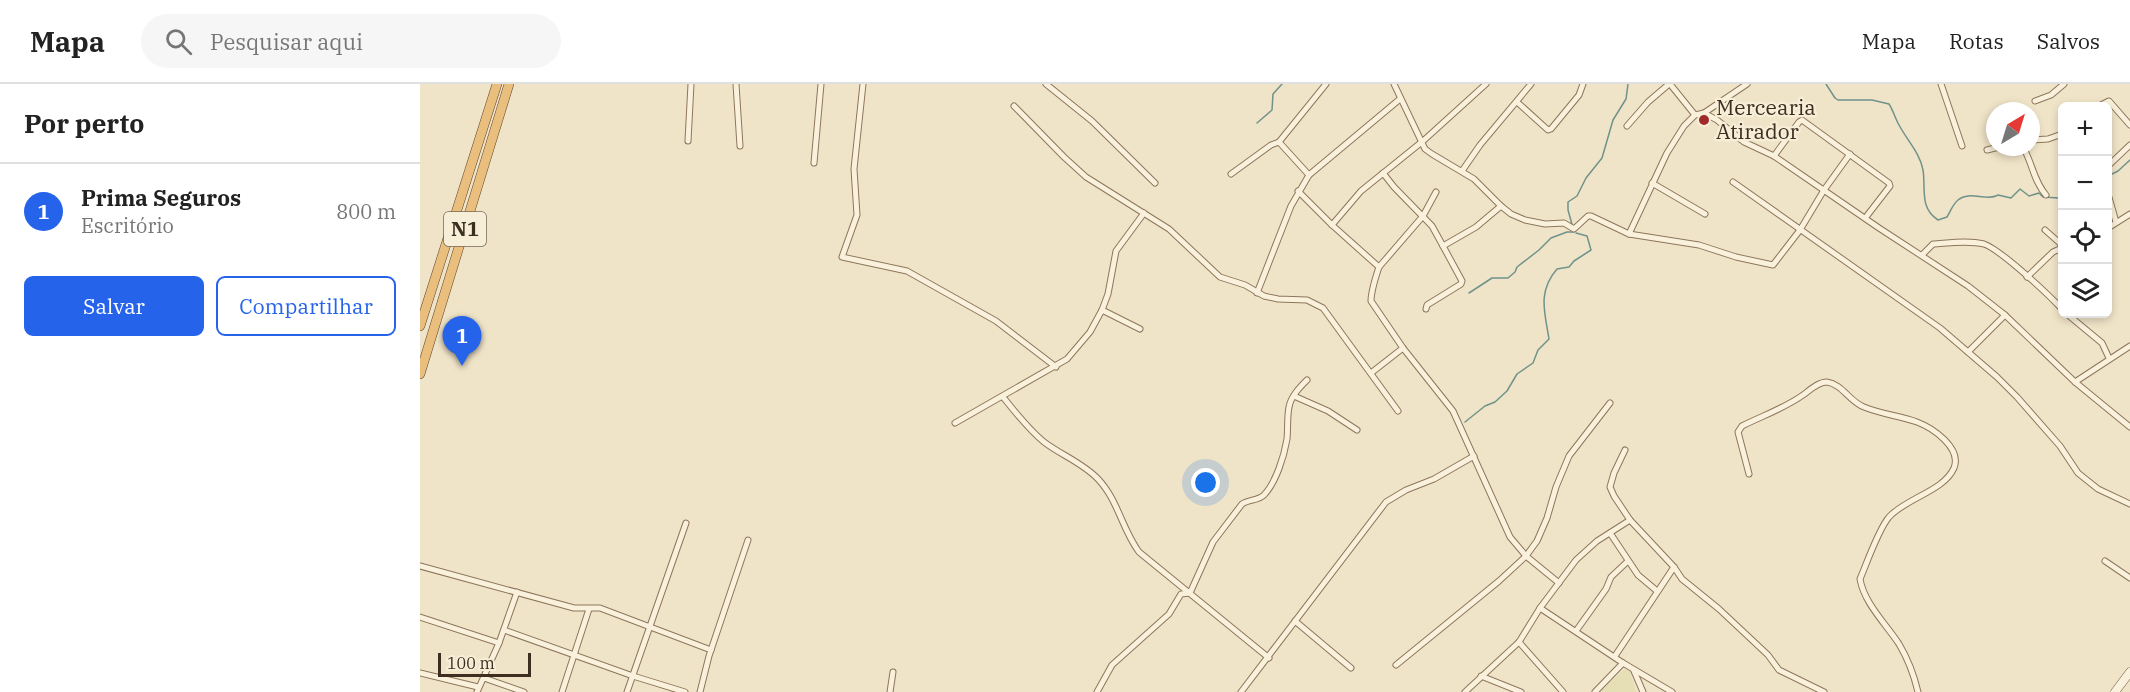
<!DOCTYPE html>
<html lang="pt">
<meta charset="utf-8">
<style>
:root{--surface:#fff;--page:#f6f6f6;--text:#222;--muted:#767676;--line:#e0e0e0;--accent:#2563eb}
body{margin:0;font-family:"IBM Plex Serif",serif;background:var(--page);color:var(--text)}
.controls{position:absolute;right:18px;top:18px;display:grid;overflow:hidden;border-radius:9px;box-shadow:0 3px 9px #0003}
.controls button{width:54px;height:54px;display:grid;place-items:center;padding:0;border:0;border-bottom:2px solid var(--line);background:var(--surface);color:var(--text);font:30px sans-serif}
.compass{position:absolute;left:1566px;top:18px;width:54px;height:54px;border-radius:50%;background:var(--surface);box-shadow:0 3px 9px #0003;rotate:38deg}
.scale{position:absolute;left:18px;bottom:15px;width:93px;box-sizing:border-box;padding-left:6px;border:3px solid #3d2e20;border-top:0;font-size:16px;line-height:21px;white-space:nowrap;color:#3d2e20;-webkit-text-stroke:4px #f7eed8;paint-order:stroke}
.you{position:absolute;left:786px;top:399px;width:21px;height:21px;margin:-15px;border:4px solid #fff;border-radius:50%;background:#1a73e8;box-shadow:0 0 0 9px #1a73e833}
.badge{display:grid;place-items:center;width:39px;height:39px;border-radius:50%;background:var(--accent);color:#fff;font-size:20px;font-weight:700}
.pin{position:absolute;translate:-50% -50px;filter:drop-shadow(0 2px 3px #0008)}
.pin::after{content:'';position:absolute;top:32px;width:21px;height:18px;background:inherit;clip-path:polygon(0 0,100% 0,50% 100%)}
.list{margin:0;padding:0;list-style:none}
h2{display:flex;justify-content:space-between;align-items:center;height:78px;margin:0;padding:0 24px;font-size:26px}
h2 small{font-size:20px;font-weight:400;color:var(--muted)}
.list li{display:grid;grid-template-columns:39px 1fr auto;gap:18px;align-items:center;box-sizing:border-box;height:96px;padding:0 24px;border-top:2px solid var(--line)}
.list b{display:block;font-size:22px;white-space:nowrap}
.list p{margin:0;font-size:20px;white-space:nowrap;color:var(--muted)}
.list em{font-size:20px;font-style:normal;color:var(--muted)}
.actions{display:flex;gap:12px;padding:18px 24px}
.actions a{flex:1;padding:14px 0;border:2px solid var(--accent);border-radius:9px;text-align:center;font-size:21px;color:var(--accent)}
.actions .main{background:var(--accent);color:#fff}
.icon{flex:none;width:33px;height:33px;fill:none;stroke:currentColor;stroke-width:2;stroke-linecap:round;stroke-linejoin:round}
.map{position:relative;flex:none;width:1710px;height:608px;overflow:hidden}
header{display:flex;align-items:center;gap:36px;box-sizing:border-box;height:84px;padding:0 30px;background:var(--surface);border-bottom:2px solid var(--line)}
header strong{font-size:28px}
nav{display:flex;gap:33px;margin-inline-start:auto;font-size:21px}
.search{width:420px;height:54px;background:var(--page);display:flex;align-items:center;gap:15px;box-sizing:border-box;padding:0 21px;border-radius:33px;color:var(--muted);font-size:22px}
main{display:flex}
aside{flex:1;background:var(--surface)}
.map>svg:first-child{display:block}
</style>
<header>
<strong>Mapa</strong>
<div class="search"><svg class="icon" aria-label="search" viewBox="0 0 24 24"><circle cx="10" cy="10" r="6"/><path d="M15 15l6 6"/></svg>Pesquisar aqui</div>
<nav><a>Mapa</a><a>Rotas</a><a>Salvos</a></nav>
</header>
<main>
<aside>
<h2>Por perto<small></small></h2>
<ul class="list">
<li><span class="badge">1</span><div><b>Prima Seguros</b><p>Escritório</p></div><em>800 m</em></li>
</ul>
<div class="actions"><a class="main">Salvar</a><a>Compartilhar</a></div>
</aside>
<div class="map">
<svg width="1710" height="608" viewBox="0 0 1710 608">
<rect width="100%" height="100%" fill="#f0e4c8"/>
<polygon fill="#e6deb5" points="1205,585 1210,588 1216,608 1178,608"/>
<g fill="none" stroke-linecap="round" stroke-linejoin="round">
<g stroke="#6f938a" stroke-width="1.5">
<path d="M1406 0 1415 14 1418 16H1452L1469 20C1473 26 1475 34 1479 41 1487 56 1500 69 1503 86 1506 104 1499 124 1518 136L1527 133C1530 128 1533 120 1538 116 1550 106 1566 118 1578 111L1591 114 1600 105 1609 112 1619 109 1623 113 1639 114 1642 110 1639 101 1642 91"/>
<polyline points="837,39 852,26 853,10 862,0"/>
<polyline points="1688,92 1698,87 1710,76"/>
<polyline points="1153,144 1148,126 1148,118 1157,112 1166,94 1182,74 1193,36 1206,15 1208,0"/>
<polyline points="1049,209 1072,194 1088,194 1095,188 1097,183 1119,166 1131,154 1147,148 1154,148"/>
<path d="M1045 338 1065 322 1075 318 1087 307 1097 290 1113 279 1118 266 1129 255C1125 229 1117 208 1137 185L1149 183 1154 177 1171 166 1167 152 1156 149"/>
</g>
<g stroke="#8d765c" stroke-width="7">
<g id="minor">
<polyline points="316,0 320,62"/>
<polyline points="443,0 434,85 437,131 422,173 487,187 576,237 636,283"/>
<polyline points="626,0 672,37 735,99"/>
<polyline points="974,0 1005,65 1012,70 1054,95 1081,122 1091,130 1105,136 1125,140 1144,139 1154,145 1168,132 1171,132 1209,150 1279,161 1316,173 1353,181 1380,146 1404,106 1430,70"/>
<polyline points="1250,0 1275,31"/>
<polyline points="1521,0 1542,62"/>
<polyline points="1615,17 1631,11 1644,0"/>
<polyline points="1097,18 1128,46 1131,45 1159,11 1163,0"/>
<polyline points="594,22 644,73 666,93 749,145 800,193 825,201 844,212 858,215 887,216 903,224 978,327"/>
<polyline points="1679,22 1689,17 1710,41"/>
<polyline points="1284,29 1297,36 1324,58 1354,72 1459,144 1548,202 1585,231 1655,298 1710,343"/>
<polyline points="1207,42 1228,18 1249,0"/>
<polyline points="1611,56 1628,55 1642,50"/>
<polyline points="268,57 271,0"/>
<polyline points="859,58 889,91"/>
<path d="M1603 63C1612 78 1614 98 1626 111"/>
<polyline points="1567,66 1579,63"/>
<polyline points="1354,72 1379,38 1382,36 1469,99 1470,102 1446,133"/>
<polyline points="394,79 401,0"/>
<polyline points="1688,82 1710,61"/>
<polyline points="1042,87 1060,61 1111,0"/>
<polyline points="963,89 974,103 1012,142 1023,162 1056,143 1081,122"/>
<polyline points="811,90 851,61 859,58 906,0"/>
<polyline points="1313,98 1520,244 1577,293 1597,313 1640,362 1658,389 1678,405 1710,420"/>
<polyline points="1232,99 1285,130"/>
<path d="M878 107 912 141 959 183C956 192 951 208 951 217L983 264 1033 327 1090 453 1106 472 1139 499"/>
<polyline points="1688,110 1696,138"/>
<polyline points="912,141 941,107 1003,57 1066,0"/>
<polyline points="1688,144 1710,130"/>
<polyline points="1625,146 1642,161"/>
<polyline points="1209,150 1247,69 1264,42 1275,31 1284,29 1327,0"/>
<path d="M1502 171 1513 160C1529 159 1548 156 1564 160 1581 166 1628 210 1642 225"/>
<polyline points="959,183 1003,132 1016,108"/>
<polyline points="1607,193 1633,168 1642,164"/>
<polyline points="837,209 871,122 889,91 980,15"/>
<polyline points="1006,225 1007,221 1041,200 1042,197 1023,162"/>
<polyline points="682,226 720,245"/>
<polyline points="1647,230 1682,259 1689,274"/>
<polyline points="1548,268 1585,231"/>
<polyline points="951,289 983,264"/>
<polyline points="1655,298 1710,262"/>
<polyline points="874,312 908,327 937,346"/>
<path d="M583 313C595 328 609 346 624 358 641 371 663 379 678 395 698 416 702 445 719 468L849 574"/>
<polyline points="535,339 647,275 670,248 682,226 688,210 696,167 724,129"/>
<polyline points="1205,366 1194,389 1190,403 1194,412 1210,436 1254,483 1262,495 1299,525 1348,571 1359,586 1404,608"/>
<path d="M1329 390 1318 348 1322 342C1342 332 1365 324 1383 311 1390 306 1398 298 1407 298 1422 300 1430 318 1444 323 1461 330 1480 332 1497 338 1513 344 1542 364 1534 384 1524 407 1486 414 1469 433 1458 446 1447 479 1440 495 1444 519 1466 540 1479 560 1488 575 1494 591 1498 608"/>
<polyline points="1190,449 1218,491 1237,507"/>
<polyline points="1685,477 1710,494"/>
<polyline points="0,482 154,524 180,524 291,566"/>
<polyline points="1120,524 1203,579 1252,608"/>
<polyline points="0,533 79,559"/>
<polyline points="875,537 931,584"/>
<polyline points="84,546 213,592 265,608"/>
<polyline points="1156,547 1186,505 1191,493 1208,477"/>
<polyline points="1099,558 1143,608"/>
<polyline points="1195,572 1254,483"/>
<polyline points="976,581 1079,497 1106,472 1117,457 1127,434 1136,403 1149,372 1190,319"/>
<polyline points="1214,587 1223,608"/>
<polyline points="0,589 58,603"/>
<polyline points="1061,592 1101,608"/>
<polyline points="64,594 104,608"/>
<polyline points="57,608 79,559 97,508"/>
<polyline points="142,608 169,525"/>
<polyline points="207,608 266,439"/>
<polyline points="280,608 289,572 328,456"/>
<polyline points="470,608 473,588"/>
<path d="M677 608 692 581 749 530 761 510 770 509 793 458 822 420C829 415 838 417 844 411 856 398 864 373 867 355 868 345 867 333 869 323 871 312 880 303 887 296"/>
<polyline points="821,608 966,418 986,406 1014,395 1054,372"/>
<polyline points="1045,608 1099,558 1120,524 1156,476 1177,457 1210,436"/>
<polyline points="1175,608 1203,579"/>
</g>
</g>
<g stroke="#6f573f" stroke-width="9">
<polyline id="secondary" points="1695,608 1710,588"/>
</g>
<g stroke="#5b4430" stroke-width="10">
<g id="trunk">
<polyline points="0,242 77,0"/>
<polyline points="0,290 89,0"/>
</g>
</g>
<use href="#minor" stroke="#faf1dc" stroke-width="5"/>
<use href="#secondary" stroke="#faf1dc" stroke-width="8"/>
<use href="#trunk" stroke="#eabe7c" stroke-width="9"/>
</g>
<circle fill="#9e2a2b" stroke="#f7eed8" stroke-width="2" cx="1284" cy="36" r="6"/>
<g text-anchor="middle" stroke-width="4.5" stroke-linejoin="round" paint-order="stroke">
<rect fill="#f7eed8" stroke="#756857" stroke-width="1.5" x="24" y="128" width="42" height="34" rx="4.5"/>
<g font-size="20" font-weight="bold" fill="#3d2e20">
<text x="45" y="152">N1</text>
</g>
<g font-size="21" fill="#3d2e20" stroke="#f7eed8" text-anchor="start">
<text x="1296" y="31">Mercearia<tspan x="1296" dy="24">Atirador</tspan></text>
</g>
</g>
</svg>
<div class="controls">
<button>+</button>
<button>−</button>
<button><svg class="icon" aria-label="locate" viewBox="0 0 24 24"><circle cx="12" cy="12" r="6"/><path d="M12 2v4M12 18v4M2 12h4M18 12h4"/></svg></button>
<button><svg class="icon" aria-label="layers" viewBox="0 0 24 24"><path d="M12 4l9 5-9 5-9-5zM3 14l9 5 9-5"/></svg></button>
</div>
<svg class="compass" viewBox="-18 -18 36 36"><path d="M0-13l5 13h-10z" fill="#e53935"/><path d="M0 13l5-13h-10z" fill="#767676"/></svg>
<div class="scale">100 m</div>
<div class="you"></div>
<div class="pin badge" style="left:42px;top:282px">1</div>
</div>
</main>
